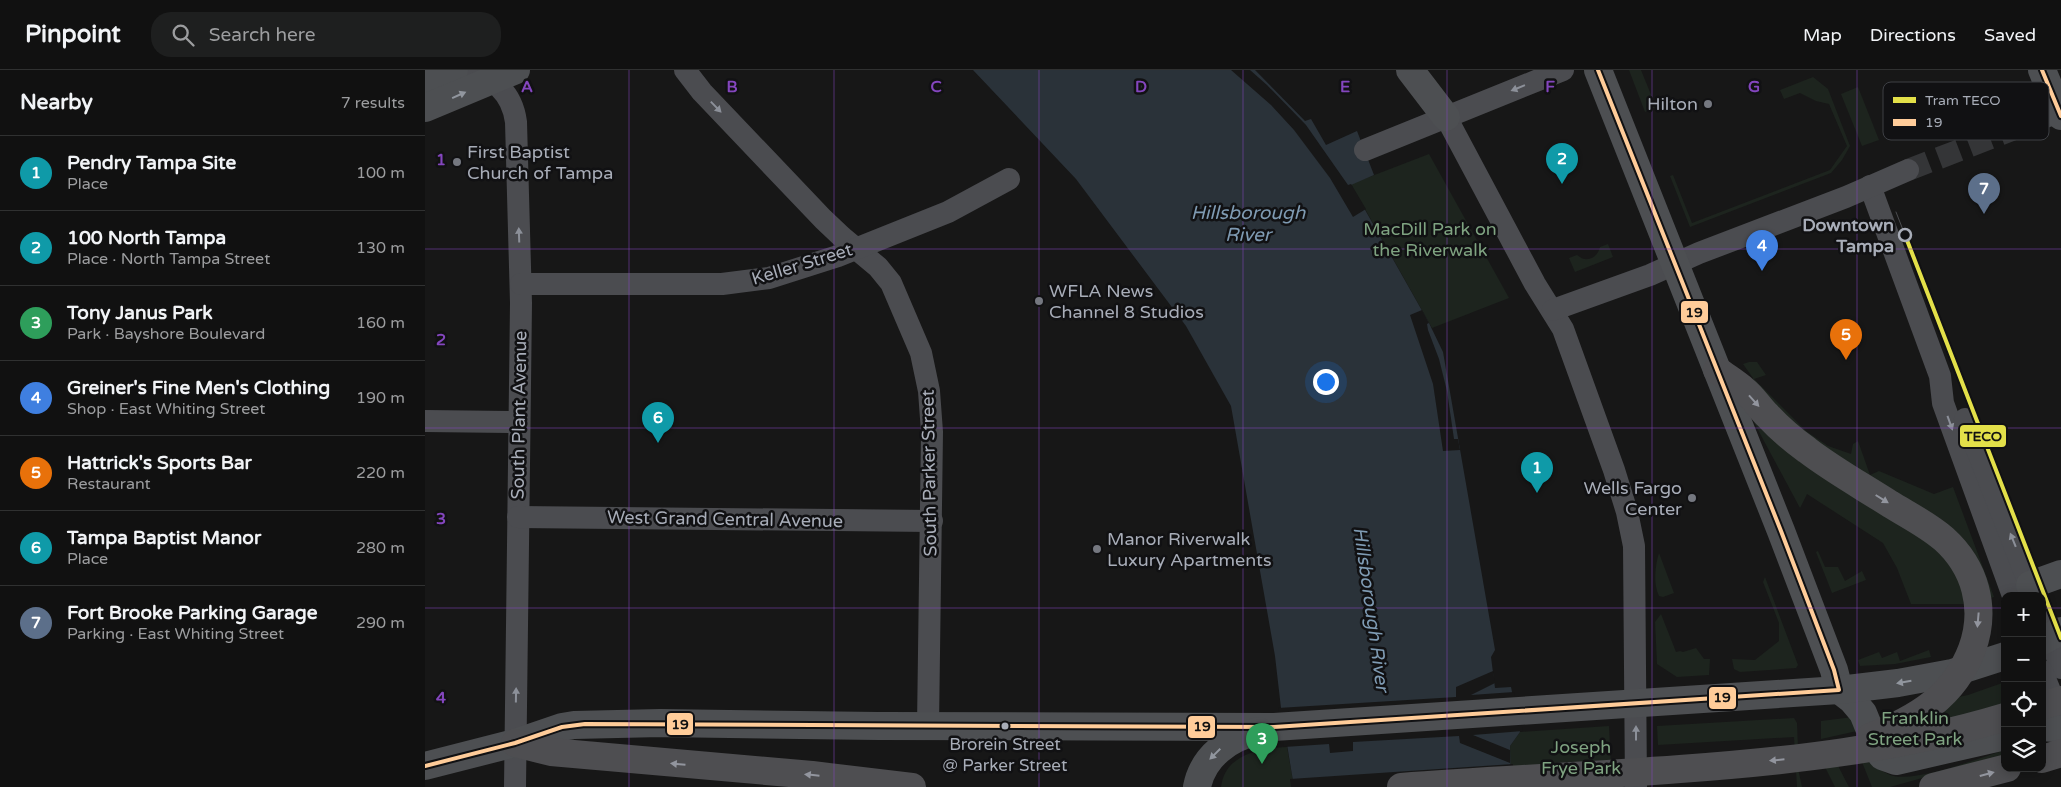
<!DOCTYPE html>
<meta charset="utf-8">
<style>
:root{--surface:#111;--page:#1e1f1f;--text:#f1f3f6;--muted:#9c9d9f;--line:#303131;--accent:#8c9099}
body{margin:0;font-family:"Varela Round",sans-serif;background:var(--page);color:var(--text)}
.controls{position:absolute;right:15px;bottom:15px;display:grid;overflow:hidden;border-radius:10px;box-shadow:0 2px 12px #0003}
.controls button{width:45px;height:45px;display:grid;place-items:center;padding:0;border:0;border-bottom:1px solid var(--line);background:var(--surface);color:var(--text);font:25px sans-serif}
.you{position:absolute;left:900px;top:311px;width:18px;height:18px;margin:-12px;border:4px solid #fff;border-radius:50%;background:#1a73e8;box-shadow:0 0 0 8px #1a73e833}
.badge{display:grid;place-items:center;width:32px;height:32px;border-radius:50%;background:var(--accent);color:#fff;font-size:16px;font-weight:700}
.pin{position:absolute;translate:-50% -41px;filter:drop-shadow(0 1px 2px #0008)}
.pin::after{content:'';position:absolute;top:26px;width:18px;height:15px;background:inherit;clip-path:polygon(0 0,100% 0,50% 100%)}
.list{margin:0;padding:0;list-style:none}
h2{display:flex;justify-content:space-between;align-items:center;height:65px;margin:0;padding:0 20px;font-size:21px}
h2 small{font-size:16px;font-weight:400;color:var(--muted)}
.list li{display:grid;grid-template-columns:32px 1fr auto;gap:15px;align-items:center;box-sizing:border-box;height:75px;padding:0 20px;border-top:1px solid var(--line)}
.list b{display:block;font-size:19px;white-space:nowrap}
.list p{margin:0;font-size:16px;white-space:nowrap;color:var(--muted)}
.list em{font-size:16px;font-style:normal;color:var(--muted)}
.icon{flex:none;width:28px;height:28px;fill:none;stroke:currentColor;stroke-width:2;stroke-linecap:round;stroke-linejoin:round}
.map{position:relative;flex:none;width:1636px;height:717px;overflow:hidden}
header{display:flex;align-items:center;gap:30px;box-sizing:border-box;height:70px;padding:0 25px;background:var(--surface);border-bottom:1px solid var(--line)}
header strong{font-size:24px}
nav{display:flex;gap:28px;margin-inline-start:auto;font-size:18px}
.search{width:350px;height:45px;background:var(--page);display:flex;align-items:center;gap:12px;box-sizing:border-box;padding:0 18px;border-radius:20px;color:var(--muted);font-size:19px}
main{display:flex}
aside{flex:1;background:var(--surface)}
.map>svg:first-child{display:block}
</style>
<header>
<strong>Pinpoint</strong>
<div class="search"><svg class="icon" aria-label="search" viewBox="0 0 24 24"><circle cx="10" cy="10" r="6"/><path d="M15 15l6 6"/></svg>Search here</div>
<nav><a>Map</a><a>Directions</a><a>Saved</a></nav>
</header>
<main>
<aside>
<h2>Nearby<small>7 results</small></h2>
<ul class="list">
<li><span class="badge" style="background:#0f9aa8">1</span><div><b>Pendry Tampa Site</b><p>Place</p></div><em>100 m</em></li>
<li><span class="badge" style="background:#0f9aa8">2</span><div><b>100 North Tampa</b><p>Place · North Tampa Street</p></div><em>130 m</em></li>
<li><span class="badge" style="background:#2e9e5b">3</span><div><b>Tony Janus Park</b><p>Park · Bayshore Boulevard</p></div><em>160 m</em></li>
<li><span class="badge" style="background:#3f7fe0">4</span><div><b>Greiner's Fine Men's Clothing</b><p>Shop · East Whiting Street</p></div><em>190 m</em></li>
<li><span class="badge" style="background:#e8710a">5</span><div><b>Hattrick's Sports Bar</b><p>Restaurant</p></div><em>220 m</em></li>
<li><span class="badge" style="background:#0f9aa8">6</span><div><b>Tampa Baptist Manor</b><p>Place</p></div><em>280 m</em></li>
<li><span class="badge" style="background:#5c6f8a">7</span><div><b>Fort Brooke Parking Garage</b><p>Parking · East Whiting Street</p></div><em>290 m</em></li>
</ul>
</aside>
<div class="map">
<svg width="1636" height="717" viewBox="0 0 1636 717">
<rect width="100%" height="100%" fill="#171717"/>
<g fill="#1d241e">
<polygon points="1204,0 1216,0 1231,37 1220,42"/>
<polygon points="1388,7 1403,19 1425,76 1417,90 1406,103 1265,157 1245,106 1248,105 1267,153 1405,100 1422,76 1404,34 1391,31 1375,23 1359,29 1355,20"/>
<polygon points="1433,17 1454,70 1437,76 1416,24"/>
<polygon points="1004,84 1084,228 1007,258 926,114"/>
<path d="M1183 174 1188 187 1150 202 1144 188 1152 185C1161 193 1172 189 1175 177Z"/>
<polygon points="1324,292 1332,292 1341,305 1329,309 1381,361 1403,376 1426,384 1428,374 1433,371 1445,405 1454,401 1509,424 1528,417 1569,527 1542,534 1486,534 1472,498 1458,473 1382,424 1375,438 1318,332 1478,456 1556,510 1393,381 1325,315 1328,308 1318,294"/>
<polygon points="1393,481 1400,497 1413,497 1420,511 1437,501 1441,510 1407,523 1391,482"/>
<path d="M1234 483 1249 523 1238 527 1234 526C1228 514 1230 496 1234 483Z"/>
<polygon points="1340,507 1373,595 1371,598 1315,602 1309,599 1307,589 1330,590 1354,571 1354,553 1338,512"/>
<polygon points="1236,544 1251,582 1255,581 1258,582 1271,578 1279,589 1285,589 1284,605 1252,607 1232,594 1230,552"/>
<polygon points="1504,580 1506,587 1470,594 1435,596 1433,590 1454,582 1457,588 1472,582 1475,591"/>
<polygon points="1580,612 1580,657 1451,658 1457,644 1543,625"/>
<polygon points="1428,647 1432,661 1396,669 1396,651"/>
<polygon points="1369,648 1372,653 1374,703 1377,717 1372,717 1369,667 1233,675 1232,656"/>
<polygon points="1184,656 1187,717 1086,717 1085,676 1095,662"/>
<path d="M862 677 869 717H796C800 684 835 678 862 677Z"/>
<path d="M1580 680V685L1465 717H1447L1435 687 1440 686C1448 693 1455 701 1465 705 1488 714 1554 688 1580 680Z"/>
<polygon points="1411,692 1424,717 1410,717 1399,695"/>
</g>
<polygon fill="#2a3239" points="548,0 830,0 880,51 886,49 901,75 932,61 949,105 926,115 1004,253 1018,282 1070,580 1066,587 1070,618 1086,617 1095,662 1085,676 1086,717 869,717 856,638 850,586 806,336 761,256 651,109"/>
<g fill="#171717">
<polygon points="806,0 825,0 842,15 881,55 923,115 926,114 941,139 928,147 905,108 869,60 846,35"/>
<polygon points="997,240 1004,253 1002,254 1003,260 1014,289 1022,321 1029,369 1033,369 1035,380 1018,381 1008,314 985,245"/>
<polygon points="1068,601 1070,613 1046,625 1089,622 1098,661 1048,665 1085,680 1085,693 1035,673 1034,666 928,672 928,681 905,683 904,674 859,677 853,638 1031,627 1031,617"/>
<polygon points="1088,694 1088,717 866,717 865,709"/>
</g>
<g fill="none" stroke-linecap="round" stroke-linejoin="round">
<polyline stroke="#343537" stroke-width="22" stroke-dasharray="22 11" stroke-linecap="butt" points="1483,100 1610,51"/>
<g stroke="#4b4c50" stroke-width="22">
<path d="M40 0C68 7 87 22 91 52L96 233 90 717"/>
<polyline points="260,0 277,22 398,149 417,167 453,197 466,213 496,283 504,321 507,362 503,656"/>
<polyline points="1021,47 1110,214 1138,259 1189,400 1202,442 1209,476 1211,717"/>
<polyline points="1610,51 1636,41"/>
<polyline points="940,80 1138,0"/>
<polyline points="1445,116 1515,306 1518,333 1588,526"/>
<polyline points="96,214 297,214 344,208 413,186 523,142 584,109"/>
<polyline points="1128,240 1225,205 1274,183 1421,127 1483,100"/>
<polyline points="1540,349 1609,526"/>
<polyline points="0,351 94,352"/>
<polyline points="93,447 507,451"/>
<polyline points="1617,547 1636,598"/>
<polyline points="1617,601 1636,648"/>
</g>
<g stroke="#4d4f52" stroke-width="28">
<polyline points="985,0 1021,47"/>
<polyline points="1173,0 1356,461 1409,600 1414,620 1427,630 1438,643 1453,680 1457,686 1471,691 1580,666"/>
<polyline points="1617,0 1636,46"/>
<polyline points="0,12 29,0"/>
<polyline points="0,38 91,0"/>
<polyline points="1605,515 1636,504"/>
<polyline points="1617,571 1636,561"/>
<polyline points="1617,657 1629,658 1636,661"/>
<polyline points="0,696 90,673 137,657 149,655 236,653 453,656 849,657 1414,620 1473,613 1527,603 1580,586"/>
<path d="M772 717C778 686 804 668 833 661"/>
</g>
<g stroke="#4e4e51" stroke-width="28">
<path d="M1292 300C1301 307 1311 313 1319 320 1328 327 1334 337 1342 345 1354 358 1368 370 1382 380 1408 400 1437 416 1465 434 1483 445 1503 455 1519 469 1550 497 1562 538 1547 579 1529 627 1491 649 1445 667"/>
<polyline points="1617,636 1636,630"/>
<polyline points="90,673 126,682 387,705 487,717"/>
<polyline points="1617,689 1636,683"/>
<path d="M976 717C1069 710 1162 706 1255 699 1365 691 1474 679 1580 647"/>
<polyline points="1508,717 1582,698"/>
</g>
<polyline stroke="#4b4c4f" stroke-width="1" points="1471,142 1480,165"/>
<g stroke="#111113" stroke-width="8">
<g id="bus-1">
<polyline points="1617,0 1636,46"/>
<polyline points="0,696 90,673 137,657 160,654 849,657 1414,620 1409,600 1356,461 1173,0"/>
</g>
</g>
<use href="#bus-1" stroke="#fc9" stroke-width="4"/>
<g stroke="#111113" stroke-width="8">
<polyline id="tram-1" points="1480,165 1636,568"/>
</g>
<use href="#tram-1" stroke="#e3e049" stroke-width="4"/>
</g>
<defs><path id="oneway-solid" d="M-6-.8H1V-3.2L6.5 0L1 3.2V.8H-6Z" transform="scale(1.25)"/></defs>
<g fill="#8c9099">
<use href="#oneway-solid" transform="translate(1093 18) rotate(158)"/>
<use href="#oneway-solid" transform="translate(291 37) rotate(46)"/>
<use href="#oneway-solid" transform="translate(94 165) rotate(-92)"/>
<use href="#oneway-solid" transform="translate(1525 353) rotate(70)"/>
<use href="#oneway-solid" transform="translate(1588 470) rotate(-112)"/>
<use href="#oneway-solid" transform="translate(91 625) rotate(-89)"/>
<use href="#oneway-solid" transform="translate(1211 663) rotate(-90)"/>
</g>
<g fill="#91969e">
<use href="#oneway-solid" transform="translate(34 25) rotate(-24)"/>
<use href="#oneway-solid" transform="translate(1479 612) rotate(170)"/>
<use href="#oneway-solid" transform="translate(790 684) rotate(135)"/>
</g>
<g fill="#92959e">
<use href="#oneway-solid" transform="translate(1329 331) rotate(48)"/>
<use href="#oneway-solid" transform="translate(1457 429) rotate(32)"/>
<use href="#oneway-solid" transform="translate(1553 550) rotate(95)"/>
<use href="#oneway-solid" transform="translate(1352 690) rotate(174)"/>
<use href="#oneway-solid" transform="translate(253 694) rotate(-175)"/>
<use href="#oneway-solid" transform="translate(1562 704) rotate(-15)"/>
<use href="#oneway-solid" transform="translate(387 705) rotate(-174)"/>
</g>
<path fill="none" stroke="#8446be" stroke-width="1" stroke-opacity="0.55" d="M204 0V717M409 0V717M614 0V717M818 0V717M1022 0V717M1227 0V717M1432 0V717M0 179H1636M0 358H1636M0 538H1580M1617 538H1636"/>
<g fill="#757880" stroke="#111113" stroke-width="2">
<circle cx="1283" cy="34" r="5"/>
<circle cx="32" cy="92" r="5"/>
<circle cx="614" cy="231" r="5"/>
<circle cx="1267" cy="428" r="5"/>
<circle cx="672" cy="479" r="5"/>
</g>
<circle fill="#111113" stroke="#a8adb8" stroke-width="2.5" cx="1480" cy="165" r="6"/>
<circle fill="#a8adb8" stroke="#111113" stroke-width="2" cx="580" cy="656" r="4.5"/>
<g text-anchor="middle" stroke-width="5" stroke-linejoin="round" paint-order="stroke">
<g font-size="17" fill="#a8adb8" stroke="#111113">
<text x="580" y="680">Brorein Street<tspan x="580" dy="21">@ Parker Street</tspan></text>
</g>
<g font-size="18" fill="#a8adb8" stroke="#111113" text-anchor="start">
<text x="1273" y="40" text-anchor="end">Hilton</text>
<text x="42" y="88">First Baptist<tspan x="42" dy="21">Church of Tampa</tspan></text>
<text x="624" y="227">WFLA News<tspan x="624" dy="21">Channel 8 Studios</tspan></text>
<text x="1257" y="424" text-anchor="end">Wells Fargo<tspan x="1257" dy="21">Center</tspan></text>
<text x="682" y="475">Manor Riverwalk<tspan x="682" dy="21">Luxury Apartments</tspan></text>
</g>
<g font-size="18" font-weight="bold" fill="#a8adb8" stroke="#111113" text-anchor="end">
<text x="1469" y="161">Downtown<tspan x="1469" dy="21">Tampa</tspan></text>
</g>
<g font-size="18" fill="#7fa381" stroke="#111113">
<text x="1005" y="165">MacDill Park on<tspan x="1005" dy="21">the Riverwalk</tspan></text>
<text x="1490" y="654">Franklin<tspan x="1490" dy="21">Street Park</tspan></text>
<text x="1156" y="683">Joseph<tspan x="1156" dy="21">Frye Park</tspan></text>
</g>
<g font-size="18" fill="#a8adb8" stroke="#111113">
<text transform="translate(377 194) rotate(-17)" y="6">Keller Street</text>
<text transform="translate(94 345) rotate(-89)" y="6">South Plant Avenue</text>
<text transform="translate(504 403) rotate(-91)" y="6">South Parker Street</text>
<text transform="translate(300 449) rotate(1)" y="6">West Grand Central Avenue</text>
</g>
<g font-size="19" font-style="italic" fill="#7f9bb3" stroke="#111113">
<text x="823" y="149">Hillsborough<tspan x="823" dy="22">River</tspan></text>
<text transform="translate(947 539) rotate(82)" y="7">Hillsborough River</text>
</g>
</g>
<rect x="1458" y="12" width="166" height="58" rx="8" fill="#111113" stroke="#3e4045" stroke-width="1"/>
<rect x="1468" y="27" width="23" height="6" fill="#e3e049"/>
<rect x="1468" y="49" width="23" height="7" fill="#fc9"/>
<g font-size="14" fill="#a8adb8">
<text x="1500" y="35">Tram TECO</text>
<text x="1500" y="57">19</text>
</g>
<g font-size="16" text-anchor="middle" font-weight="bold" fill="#8446be" stroke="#111113" stroke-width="5" stroke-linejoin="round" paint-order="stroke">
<text x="102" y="22">A</text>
<text x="307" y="22">B</text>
<text x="511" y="22">C</text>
<text x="716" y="22">D</text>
<text x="920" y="22">E</text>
<text x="1125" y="22">F</text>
<text x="1329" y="22">G</text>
<text x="16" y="95">1</text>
<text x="16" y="275">2</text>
<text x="16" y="454">3</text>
<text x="16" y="633">4</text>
</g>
<g stroke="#111113" stroke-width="2">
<rect x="1255" y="230" width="29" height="24" rx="5" fill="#fc9"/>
<rect x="1534" y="354" width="48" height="24" rx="5" fill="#e3e049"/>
<rect x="1283" y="616" width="29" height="24" rx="5" fill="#fc9"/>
<rect x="241" y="642" width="28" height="24" rx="5" fill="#fc9"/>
<rect x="762" y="645" width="29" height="24" rx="5" fill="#fc9"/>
</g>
<g font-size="14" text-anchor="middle" font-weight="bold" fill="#111">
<text x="1269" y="247">19</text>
<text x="1558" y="371">TECO</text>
<text x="1297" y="632">19</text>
<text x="255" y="659">19</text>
<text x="777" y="661">19</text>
</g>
</svg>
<div class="controls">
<button>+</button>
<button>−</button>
<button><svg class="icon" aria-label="locate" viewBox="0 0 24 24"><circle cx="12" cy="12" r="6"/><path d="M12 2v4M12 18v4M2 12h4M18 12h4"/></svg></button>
<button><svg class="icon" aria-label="layers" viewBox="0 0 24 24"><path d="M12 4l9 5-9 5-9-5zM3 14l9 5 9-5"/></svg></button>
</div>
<div class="you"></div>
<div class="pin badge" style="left:1112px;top:423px;background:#0f9aa8">1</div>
<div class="pin badge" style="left:1137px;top:114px;background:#0f9aa8">2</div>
<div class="pin badge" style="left:837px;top:694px;background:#2e9e5b">3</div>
<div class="pin badge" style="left:1337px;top:201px;background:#3f7fe0">4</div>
<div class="pin badge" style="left:1421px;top:290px;background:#e8710a">5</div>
<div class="pin badge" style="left:233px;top:373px;background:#0f9aa8">6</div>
<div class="pin badge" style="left:1559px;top:144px;background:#5c6f8a">7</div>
</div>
</main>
